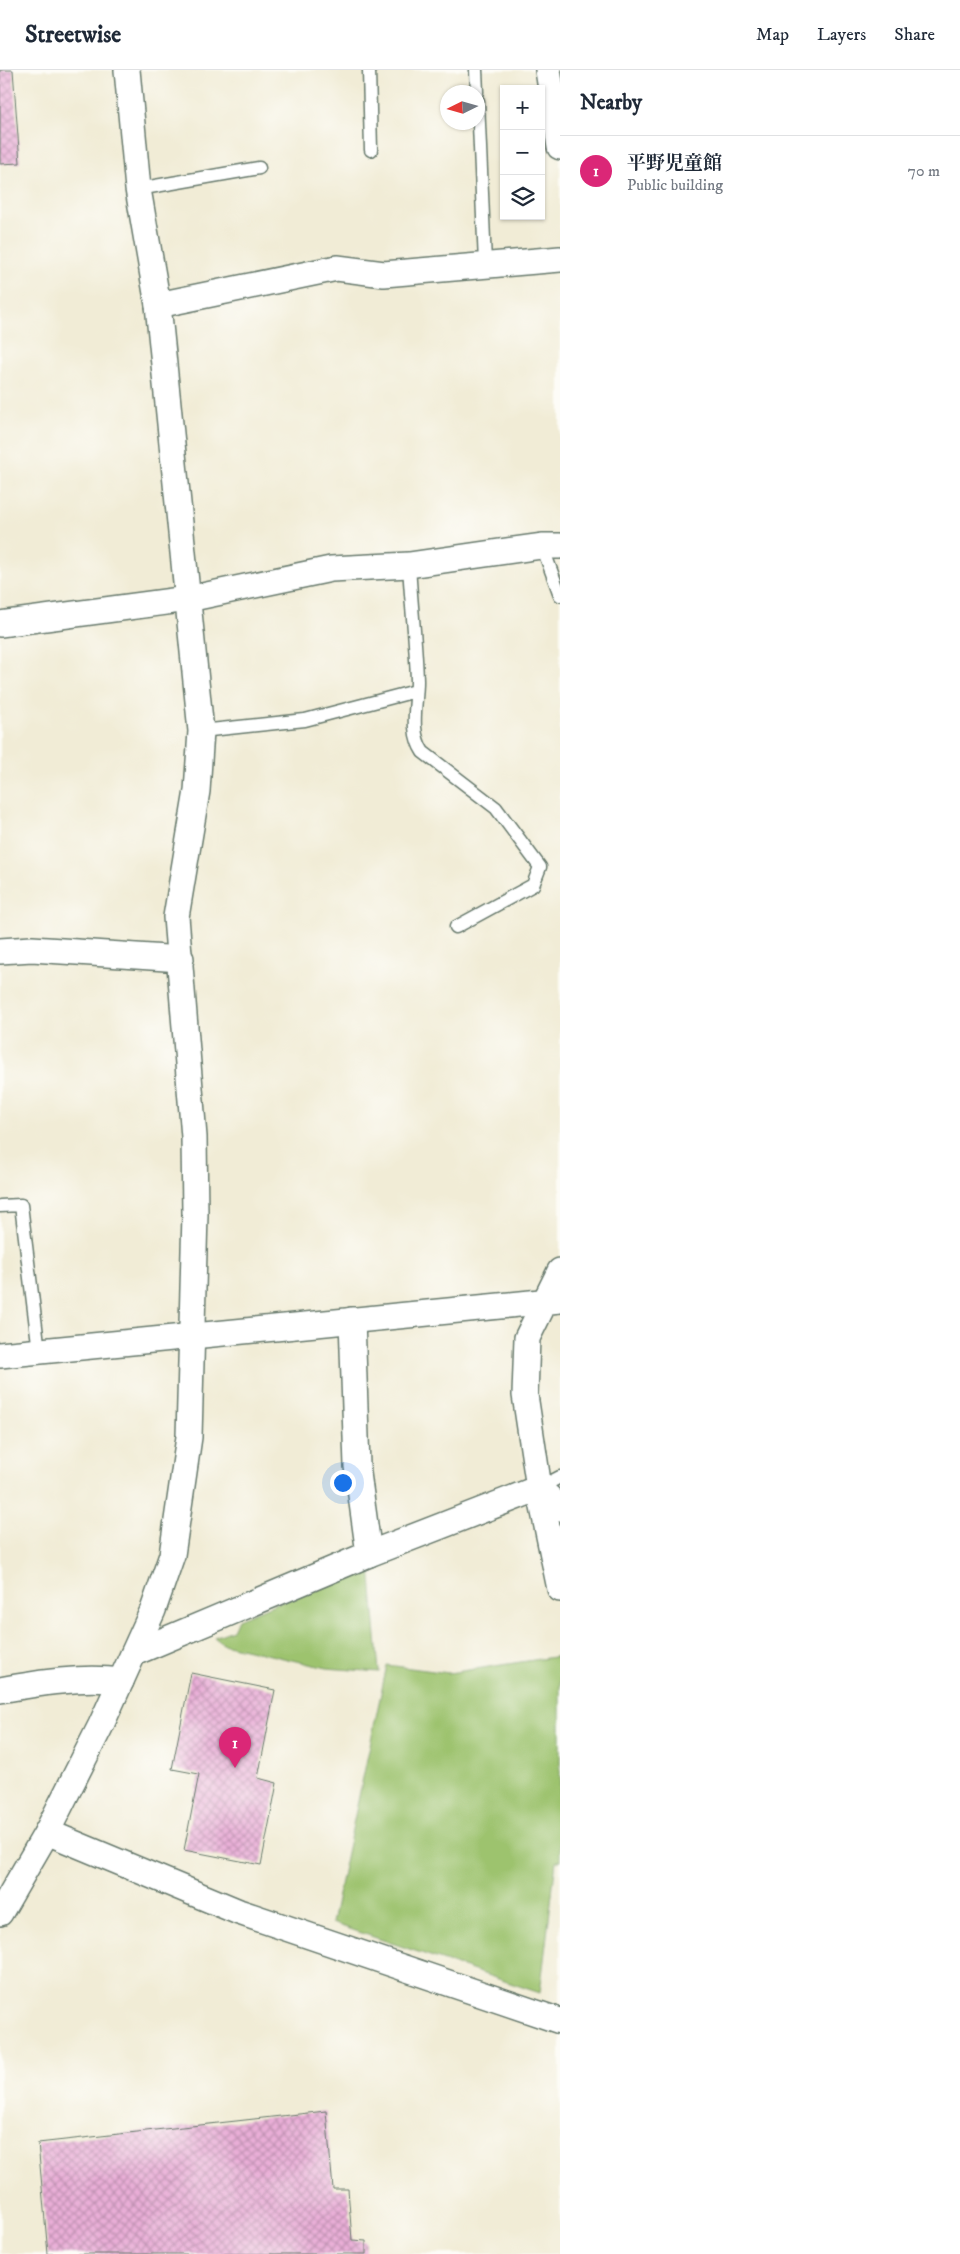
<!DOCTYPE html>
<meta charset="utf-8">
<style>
:root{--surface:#fff;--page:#f2f2f3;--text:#1f2937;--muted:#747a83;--line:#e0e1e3;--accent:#db2777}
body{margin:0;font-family:"IM FELL DW Pica","Noto Serif JP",serif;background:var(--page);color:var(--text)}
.controls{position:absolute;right:15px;top:15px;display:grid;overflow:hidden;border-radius:0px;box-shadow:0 1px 4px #0004}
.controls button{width:45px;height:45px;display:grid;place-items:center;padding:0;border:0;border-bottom:1px solid var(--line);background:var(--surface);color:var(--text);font:25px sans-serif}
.compass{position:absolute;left:440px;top:15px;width:45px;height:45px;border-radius:50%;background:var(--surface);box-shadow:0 1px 4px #0004;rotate:265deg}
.you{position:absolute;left:342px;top:1412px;width:18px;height:18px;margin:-12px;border:4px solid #fff;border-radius:50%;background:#1a73e8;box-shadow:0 0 0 8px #1a73e833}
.badge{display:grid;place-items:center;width:32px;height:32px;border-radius:50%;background:var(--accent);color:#fff;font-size:16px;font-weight:700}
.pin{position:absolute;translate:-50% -41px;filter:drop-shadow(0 1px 2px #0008)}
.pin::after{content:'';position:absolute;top:26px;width:18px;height:15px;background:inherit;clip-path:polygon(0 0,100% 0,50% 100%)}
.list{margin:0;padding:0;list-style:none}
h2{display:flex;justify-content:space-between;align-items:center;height:65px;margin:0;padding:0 20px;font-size:21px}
h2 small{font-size:16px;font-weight:400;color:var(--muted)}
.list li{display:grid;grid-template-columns:32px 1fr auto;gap:15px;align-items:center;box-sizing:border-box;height:70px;padding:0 20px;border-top:1px solid var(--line)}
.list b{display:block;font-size:19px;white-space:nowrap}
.list p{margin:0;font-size:16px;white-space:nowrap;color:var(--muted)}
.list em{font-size:16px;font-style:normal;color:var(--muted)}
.icon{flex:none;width:28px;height:28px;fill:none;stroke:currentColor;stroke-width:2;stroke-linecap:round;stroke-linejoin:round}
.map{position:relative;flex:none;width:560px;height:2184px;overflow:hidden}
header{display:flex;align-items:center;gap:30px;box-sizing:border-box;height:70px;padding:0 25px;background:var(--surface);border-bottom:1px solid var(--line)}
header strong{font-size:24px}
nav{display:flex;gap:28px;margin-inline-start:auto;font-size:18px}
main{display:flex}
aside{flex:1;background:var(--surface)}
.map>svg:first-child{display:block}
</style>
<header>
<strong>Streetwise</strong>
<nav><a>Map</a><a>Layers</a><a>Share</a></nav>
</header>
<main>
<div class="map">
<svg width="560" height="2184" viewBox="0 0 560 2184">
<defs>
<pattern id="building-cross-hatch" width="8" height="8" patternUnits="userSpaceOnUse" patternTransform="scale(1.25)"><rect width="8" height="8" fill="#e9aed7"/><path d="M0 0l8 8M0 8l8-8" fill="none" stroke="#bc8faf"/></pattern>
</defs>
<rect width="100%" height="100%" fill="#fdfcf7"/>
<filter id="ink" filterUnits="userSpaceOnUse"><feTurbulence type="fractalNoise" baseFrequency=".02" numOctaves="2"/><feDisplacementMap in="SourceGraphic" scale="10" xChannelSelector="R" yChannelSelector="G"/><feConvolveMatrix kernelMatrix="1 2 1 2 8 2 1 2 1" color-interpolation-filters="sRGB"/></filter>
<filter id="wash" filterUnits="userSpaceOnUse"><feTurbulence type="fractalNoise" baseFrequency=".0096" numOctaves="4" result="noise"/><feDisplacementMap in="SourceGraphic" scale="20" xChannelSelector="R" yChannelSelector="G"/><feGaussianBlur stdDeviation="1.12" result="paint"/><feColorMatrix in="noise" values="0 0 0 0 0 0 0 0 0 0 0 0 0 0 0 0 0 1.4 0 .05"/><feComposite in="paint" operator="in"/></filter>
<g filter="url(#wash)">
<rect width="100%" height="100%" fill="#f1ecd6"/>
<g fill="#9dc36e" stroke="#5e8051">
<polygon points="370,1495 379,1602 326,1598 223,1574 214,1567 233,1560 238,1549"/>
<polygon points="560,1586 560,1791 556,1791 540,1923 332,1853 387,1595 449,1603"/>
</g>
<g id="blocks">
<g fill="url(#building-cross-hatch)">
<polygon points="0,0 13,0 20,93 0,94"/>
<polygon points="191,1603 275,1620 258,1708 277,1713 261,1795 184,1780 199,1704 172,1699"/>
<polygon points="326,2041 333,2119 348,2119 352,2170 366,2171 366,2184 48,2184 38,2073"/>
</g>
</g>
</g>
<g filter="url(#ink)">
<use href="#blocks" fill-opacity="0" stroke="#687a6d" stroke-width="1"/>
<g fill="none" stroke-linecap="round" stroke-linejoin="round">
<g stroke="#687a6d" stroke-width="15">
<g id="service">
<polyline points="369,0 371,80"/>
<polyline points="476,0 477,22"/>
<polyline points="478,31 485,193"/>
<polyline points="138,119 259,98"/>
<polyline points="542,476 560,525"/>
<path d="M409 495C411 533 416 572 417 611 417 635 409 661 423 682L496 738 540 797 533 815 456 857"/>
<polyline points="201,661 305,650 416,621"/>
<polyline points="0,1136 21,1135 39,1281"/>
<polyline points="539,1418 560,1407"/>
</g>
</g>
<g stroke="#687a6d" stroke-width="28">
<g id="minor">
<polyline points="548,0 560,77"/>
<polyline points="158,235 337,198 384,204 560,189"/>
<polyline points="0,554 188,529 331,499 409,495 542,476 560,476"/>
<polyline points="0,881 32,879 181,889"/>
<polyline points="560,1201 527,1268 525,1325 539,1418 560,1519"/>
<polyline points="352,1250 357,1396 369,1484"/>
<polyline points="0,1285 560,1230"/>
<polyline points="134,1583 369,1484 539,1418 560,1438"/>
<path d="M0 1620C39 1613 82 1606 121 1611"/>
<polyline points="47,1762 239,1842 560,1951"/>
<polyline points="0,1843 47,1762 101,1655 153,1540 172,1485 189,1367 195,1144 194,1067 176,847 197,721 201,661 158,235 138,119 127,0"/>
</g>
</g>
<use href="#service" stroke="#fff" stroke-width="12"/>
<use href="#minor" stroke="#fff" stroke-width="25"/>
</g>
</g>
</svg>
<div class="controls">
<button>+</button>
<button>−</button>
<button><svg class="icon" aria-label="layers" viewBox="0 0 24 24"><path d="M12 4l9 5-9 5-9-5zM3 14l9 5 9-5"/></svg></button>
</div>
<svg class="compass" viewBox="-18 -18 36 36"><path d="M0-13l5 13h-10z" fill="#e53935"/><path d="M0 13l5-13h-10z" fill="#747a83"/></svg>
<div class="you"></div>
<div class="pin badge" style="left:235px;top:1698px">1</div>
</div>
<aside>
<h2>Nearby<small></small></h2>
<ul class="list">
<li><span class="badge">1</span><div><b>平野児童館</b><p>Public building</p></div><em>70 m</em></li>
</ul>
</aside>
</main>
